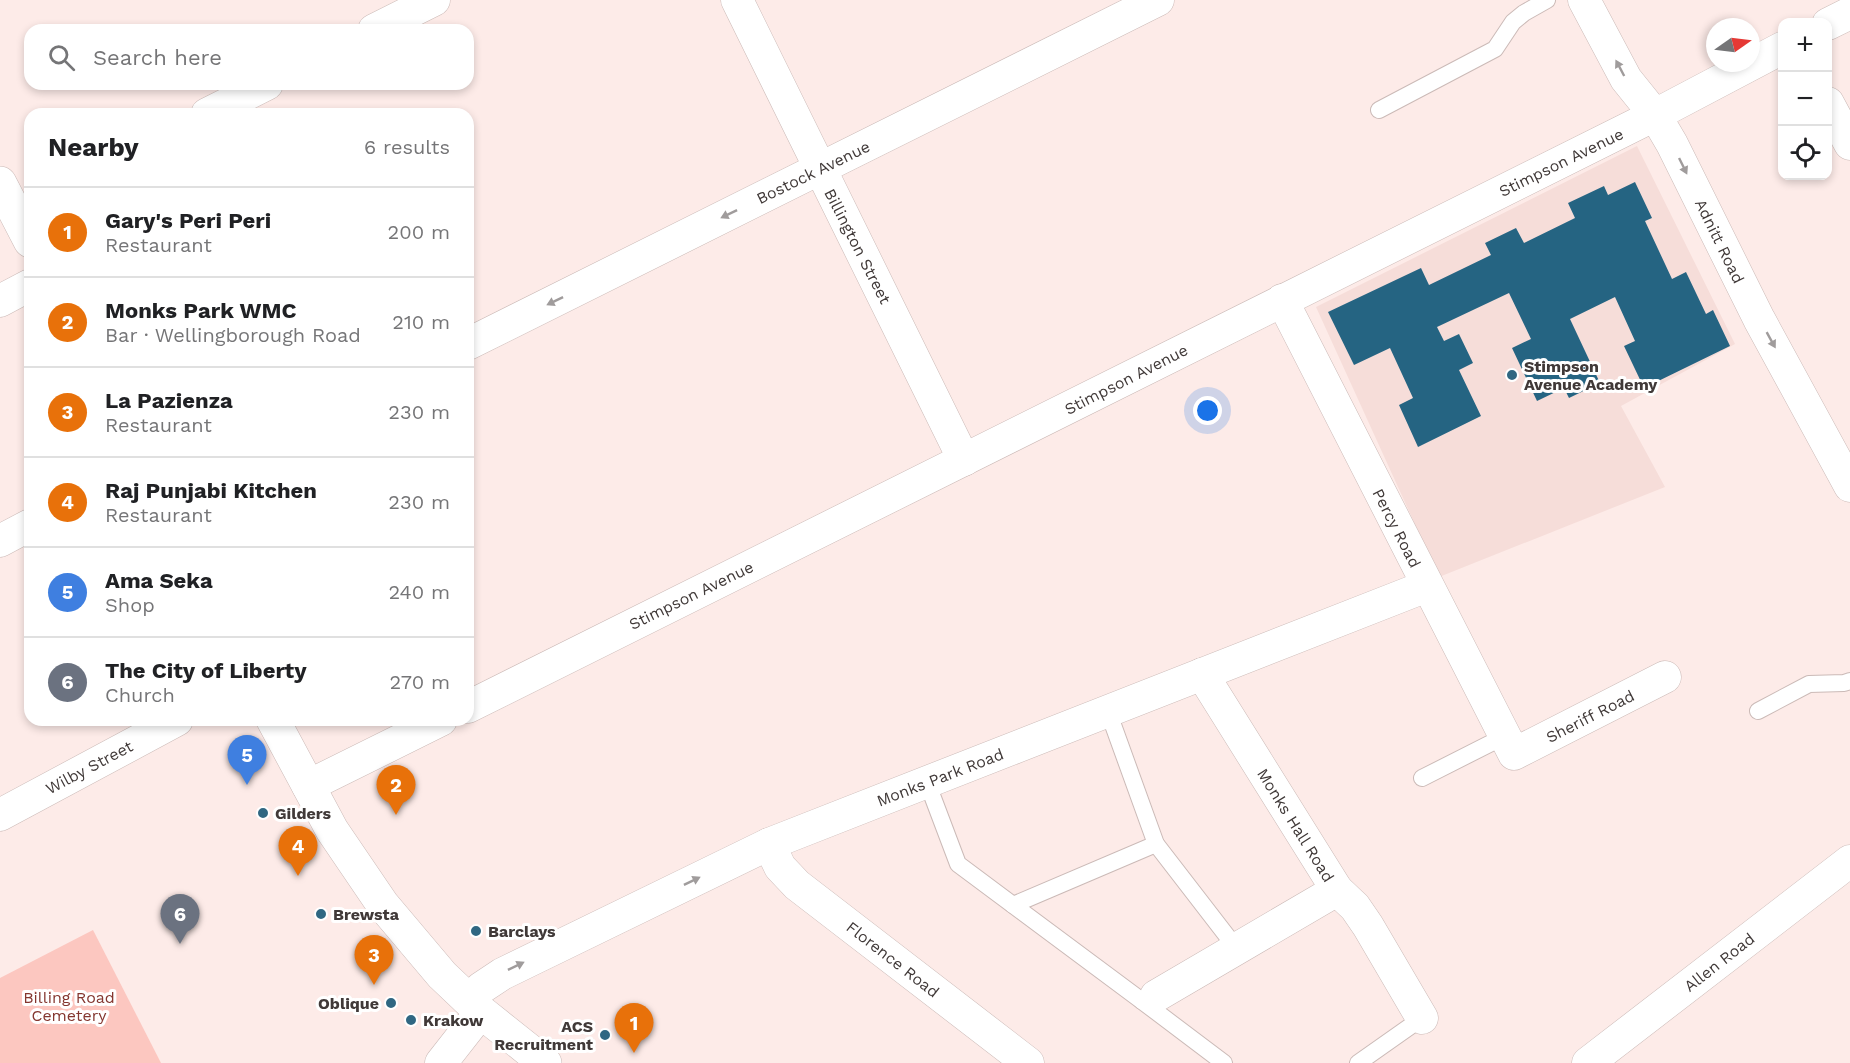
<!DOCTYPE html>
<meta charset="utf-8">
<style>
:root{--surface:#fff;--page:#f2f2f2;--text:#202124;--muted:#757577;--line:#e0e0e0;--accent:#0b8043}
body{margin:0;font-family:"Work Sans",sans-serif;background:var(--page);color:var(--text)}
.controls{position:absolute;right:18px;top:18px;display:grid;overflow:hidden;border-radius:12px;box-shadow:0 3px 9px #0003}
.controls button{width:54px;height:54px;display:grid;place-items:center;padding:0;border:0;border-bottom:2px solid var(--line);background:var(--surface);color:var(--text);font:30px sans-serif}
.compass{position:absolute;left:1706px;top:18px;width:54px;height:54px;border-radius:50%;background:var(--surface);box-shadow:0 3px 9px #0003;rotate:76deg}
.you{position:absolute;left:1208px;top:411px;width:21px;height:21px;margin:-15px;border:4px solid #fff;border-radius:50%;background:#1a73e8;box-shadow:0 0 0 9px #1a73e833}
.badge{display:grid;place-items:center;width:39px;height:39px;border-radius:50%;background:var(--accent);color:#fff;font-size:20px;font-weight:700}
.pin{position:absolute;translate:-50% -50px;filter:drop-shadow(0 2px 3px #0008)}
.pin::after{content:'';position:absolute;top:32px;width:21px;height:18px;background:inherit;clip-path:polygon(0 0,100% 0,50% 100%)}
.list{margin:0;padding:0;list-style:none}
h2{display:flex;justify-content:space-between;align-items:center;height:78px;margin:0;padding:0 24px;font-size:26px}
h2 small{font-size:20px;font-weight:400;color:var(--muted)}
.list li{display:grid;grid-template-columns:39px 1fr auto;gap:18px;align-items:center;box-sizing:border-box;height:90px;padding:0 24px;border-top:2px solid var(--line)}
.list b{display:block;font-size:22px;white-space:nowrap}
.list p{margin:0;font-size:20px;white-space:nowrap;color:var(--muted)}
.list em{font-size:20px;font-style:normal;color:var(--muted)}
.icon{flex:none;width:33px;height:33px;fill:none;stroke:currentColor;stroke-width:2;stroke-linecap:round;stroke-linejoin:round}
.map{position:relative;flex:none;width:1850px;height:1063px;overflow:hidden}
.search{position:absolute;background:var(--surface);box-shadow:0 3px 9px #0003;left:24px;top:24px;width:450px;height:66px;display:flex;align-items:center;gap:15px;box-sizing:border-box;padding:0 21px;border-radius:18px;color:var(--muted);font-size:22px}
.panel{position:absolute;background:var(--surface);box-shadow:0 3px 9px #0003;left:24px;top:108px;width:450px;height:618px;border-radius:18px}
.map>svg:first-child{display:block}
</style>
<div class="map">
<svg width="1850" height="1063" viewBox="0 0 1850 1063">
<rect width="100%" height="100%" fill="#fdebe8"/>
<polygon fill="#f6ddd9" points="1637,146 1735,344 1621,406 1665,487 1439,577 1316,307"/>
<polygon fill="#fcc7c0" points="93,930 161,1063 0,1063 0,978"/>
<polygon fill="#256482" points="1635,182 1652,218 1645,221 1672,279 1686,272 1706,314 1713,310 1730,346 1644,388 1624,346 1635,341 1615,297 1570,319 1600,383 1569,398 1564,388 1537,401 1512,348 1531,339 1509,293 1437,327 1444,341 1459,334 1473,363 1459,370 1481,416 1418,447 1399,405 1413,398 1390,348 1354,365 1328,312 1421,268 1429,285 1491,255 1485,243 1516,228 1524,243 1575,218 1568,203 1604,186 1608,195"/>
<g fill="none" stroke-linecap="round" stroke-linejoin="round">
<g stroke="#cbbab7" stroke-width="18">
<g id="service">
<polyline points="1379,110 1495,49 1513,22 1524,13 1547,0"/>
<polyline points="1108,711 1156,844 1237,949"/>
<polyline points="1758,711 1809,684 1844,683 1850,681"/>
<polyline points="1422,778 1505,736"/>
<polyline points="927,782 958,864 1142,1001"/>
<polyline points="1013,905 1156,844"/>
<polyline points="1146,1000 1142,1001 1224,1063"/>
<polyline points="1358,1063 1422,1018"/>
</g>
</g>
<g stroke="#cbbab7" stroke-width="33">
<g id="minor">
<polyline points="737,0 964,460"/>
<polyline points="1584,0 1626,79 1655,115 1672,144 1759,319 1850,486"/>
<polyline points="1828,24 1850,13"/>
<polyline points="374,30 434,0"/>
<polyline points="1828,103 1850,144"/>
<polyline points="207,114 267,84"/>
<polyline points="1282,300 1514,754 1665,677"/>
<polyline points="0,301 30,285"/>
<polyline points="468,344 1158,0"/>
<polyline points="0,541 30,525"/>
<polyline points="468,707 1655,115 1782,48"/>
<polyline points="308,786 441,720"/>
<polyline points="0,815 177,720"/>
<polyline points="769,844 780,867 797,885 1028,1063"/>
<polyline points="1337,890 1355,907 1368,926 1422,1018"/>
<polyline points="1156,996 1337,890 1202,674"/>
<polyline points="470,1000 481,988 502,974 769,844 1427,586"/>
<polyline points="441,1063 481,1012"/>
<polyline points="1588,1063 1850,861"/>
</g>
</g>
<g stroke="#cbbab7" stroke-width="34">
<g id="primary">
<polyline points="0,183 30,241"/>
<polyline points="273,720 332,830 383,905 442,975 481,1012 545,1063"/>
</g>
</g>
<use href="#service" stroke="#fff" stroke-width="16"/>
<use href="#minor" stroke="#fff" stroke-width="32"/>
<use href="#primary" stroke="#fff" stroke-width="33"/>
</g>
<defs><path id="oneway-solid" d="M-6-.8H1V-3.2L6.5 0L1 3.2V.8H-6Z" transform="scale(1.5)"/></defs>
<g fill="#a09c9c">
<use href="#oneway-solid" transform="translate(1620 68) rotate(-118)"/>
<use href="#oneway-solid" transform="translate(1683 166) rotate(64)"/>
<use href="#oneway-solid" transform="translate(729 214) rotate(154)"/>
<use href="#oneway-solid" transform="translate(555 301) rotate(154)"/>
<use href="#oneway-solid" transform="translate(1771 340) rotate(61)"/>
<use href="#oneway-solid" transform="translate(692 881) rotate(-26)"/>
<use href="#oneway-solid" transform="translate(516 966) rotate(-26)"/>
</g>
<g fill="#306782" stroke="#fff" stroke-width="2">
<circle cx="1512" cy="375" r="6"/>
<circle cx="263" cy="813" r="6"/>
<circle cx="321" cy="914" r="6"/>
<circle cx="476" cy="931" r="6"/>
<circle cx="391" cy="1003" r="6"/>
<circle cx="411" cy="1020" r="6"/>
<circle cx="605" cy="1035" r="6"/>
</g>
<g text-anchor="middle" stroke-width="6" stroke-linejoin="round" paint-order="stroke">
<g font-size="16" fill="#403938" stroke="#fff">
<text transform="translate(1561 162) rotate(-26)" y="6">Stimpson Avenue</text>
<text transform="translate(813 172) rotate(-26)" y="6">Bostock Avenue</text>
<text transform="translate(1720 241) rotate(64)" y="6">Adnitt Road</text>
<text transform="translate(858 246) rotate(63)" y="6">Billington Street</text>
<text transform="translate(1126 379) rotate(-27)" y="6">Stimpson Avenue</text>
<text transform="translate(1397 528) rotate(63)" y="6">Percy Road</text>
<text transform="translate(691 595) rotate(-26)" y="6">Stimpson Avenue</text>
<text transform="translate(1590 716) rotate(-27)" y="6">Sheriff Road</text>
<text transform="translate(89 767) rotate(-28)" y="6">Wilby Street</text>
<text transform="translate(940 777) rotate(-21)" y="6">Monks Park Road</text>
<text transform="translate(1296 825) rotate(58)" y="6">Monks Hall Road</text>
<text transform="translate(893 959) rotate(38)" y="6">Florence Road</text>
<text transform="translate(1719 962) rotate(-38)" y="6">Allen Road</text>
</g>
<g font-size="16" font-weight="bold" fill="#403938" stroke="#fff" text-anchor="start">
<text x="1524" y="372">Stimpson<tspan x="1524" dy="18">Avenue Academy</tspan></text>
<text x="275" y="819">Gilders</text>
<text x="333" y="920">Brewsta</text>
<text x="488" y="937">Barclays</text>
<text x="379" y="1009" text-anchor="end">Oblique</text>
<text x="423" y="1026">Krakow</text>
<text x="593" y="1032" text-anchor="end">ACS<tspan x="593" dy="18">Recruitment</tspan></text>
</g>
<g font-size="16" fill="#84362f" stroke="#fff">
<text x="69" y="1003">Billing Road<tspan x="69" dy="18">Cemetery</tspan></text>
</g>
</g>
</svg>
<div class="controls">
<button>+</button>
<button>−</button>
<button><svg class="icon" aria-label="locate" viewBox="0 0 24 24"><circle cx="12" cy="12" r="6"/><path d="M12 2v4M12 18v4M2 12h4M18 12h4"/></svg></button>
</div>
<svg class="compass" viewBox="-18 -18 36 36"><path d="M0-13l5 13h-10z" fill="#e53935"/><path d="M0 13l5-13h-10z" fill="#757577"/></svg>
<div class="you"></div>
<div class="pin badge" style="left:634px;top:1053px;background:#e8710a">1</div>
<div class="pin badge" style="left:396px;top:815px;background:#e8710a">2</div>
<div class="pin badge" style="left:374px;top:985px;background:#e8710a">3</div>
<div class="pin badge" style="left:298px;top:876px;background:#e8710a">4</div>
<div class="pin badge" style="left:247px;top:785px;background:#3f7fe0">5</div>
<div class="pin badge" style="left:180px;top:944px;background:#6b7280">6</div>
<div class="search"><svg class="icon" aria-label="search" viewBox="0 0 24 24"><circle cx="10" cy="10" r="6"/><path d="M15 15l6 6"/></svg>Search here</div>
<section class="panel">
<h2>Nearby<small>6 results</small></h2>
<ul class="list">
<li><span class="badge" style="background:#e8710a">1</span><div><b>Gary's Peri Peri</b><p>Restaurant</p></div><em>200 m</em></li>
<li><span class="badge" style="background:#e8710a">2</span><div><b>Monks Park WMC</b><p>Bar · Wellingborough Road</p></div><em>210 m</em></li>
<li><span class="badge" style="background:#e8710a">3</span><div><b>La Pazienza</b><p>Restaurant</p></div><em>230 m</em></li>
<li><span class="badge" style="background:#e8710a">4</span><div><b>Raj Punjabi Kitchen</b><p>Restaurant</p></div><em>230 m</em></li>
<li><span class="badge" style="background:#3f7fe0">5</span><div><b>Ama Seka</b><p>Shop</p></div><em>240 m</em></li>
<li><span class="badge" style="background:#6b7280">6</span><div><b>The City of Liberty</b><p>Church</p></div><em>270 m</em></li>
</ul>
</section>
</div>
